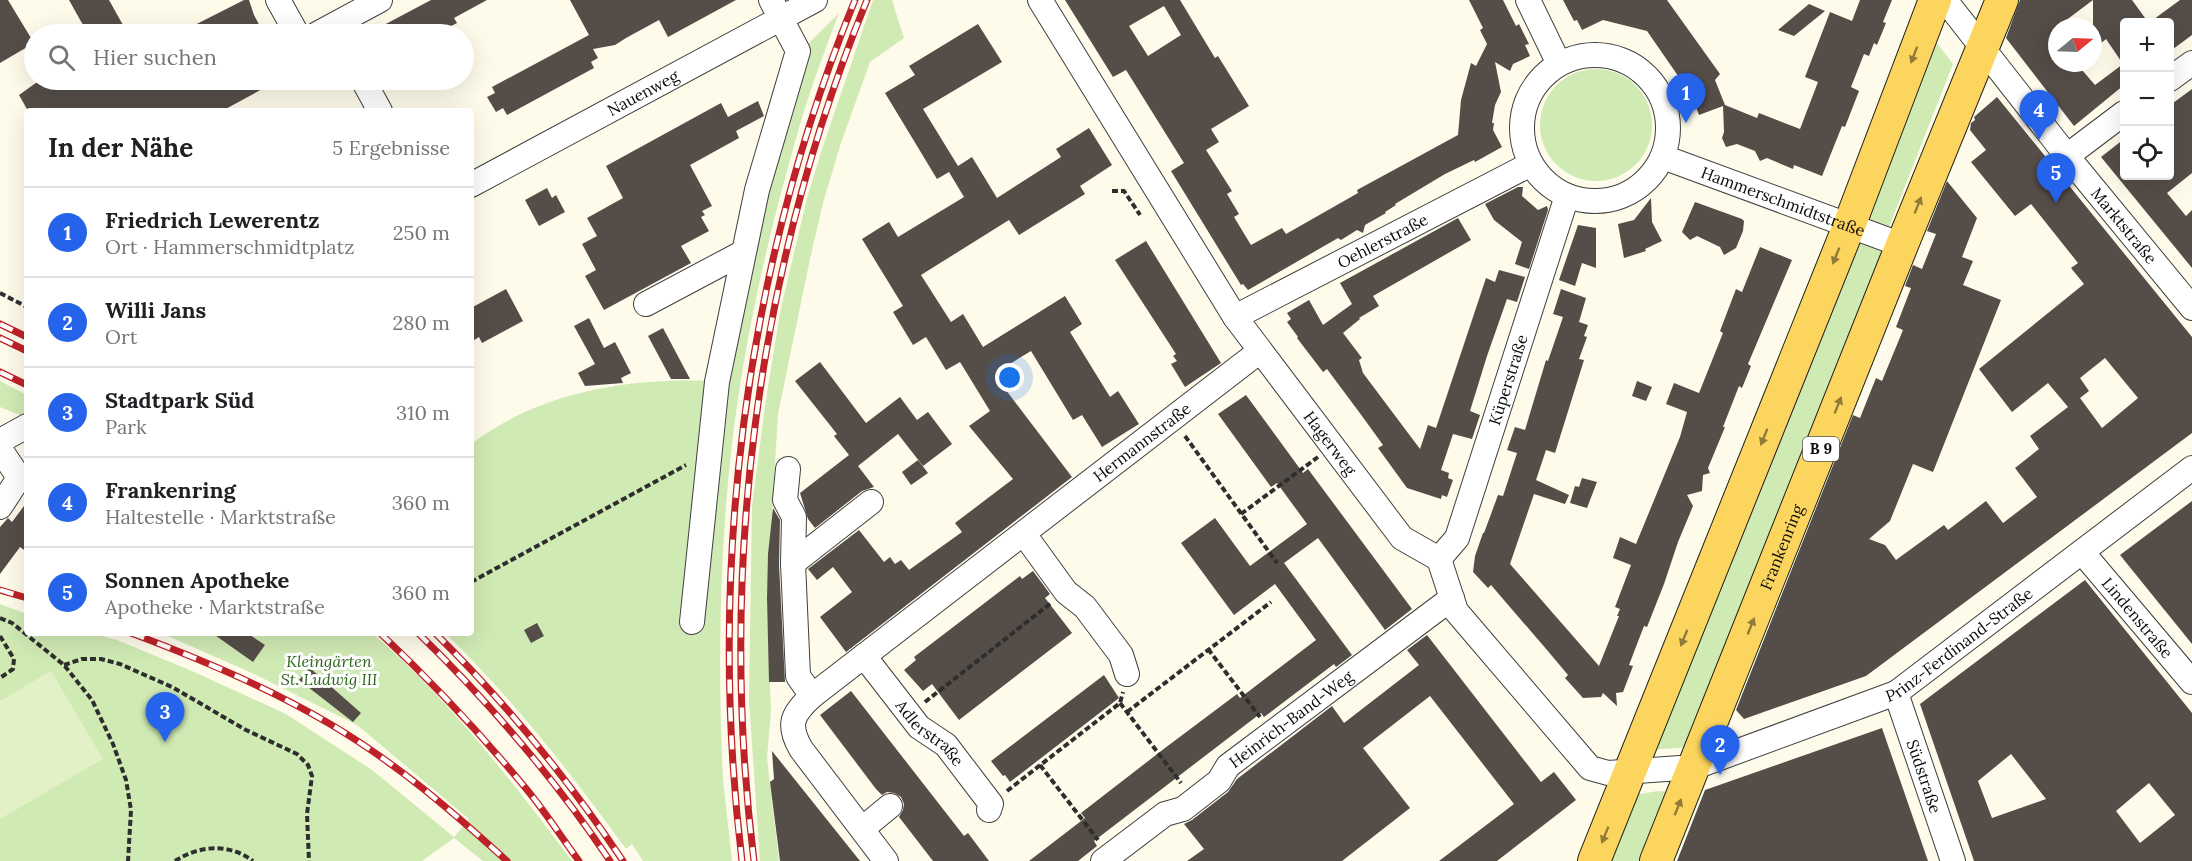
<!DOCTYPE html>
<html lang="de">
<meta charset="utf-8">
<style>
:root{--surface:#fff;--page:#f6f6f6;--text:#202124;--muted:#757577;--line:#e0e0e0;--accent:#2563eb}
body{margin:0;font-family:Lora,serif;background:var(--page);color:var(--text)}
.controls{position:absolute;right:18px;top:18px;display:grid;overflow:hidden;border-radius:6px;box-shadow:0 6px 24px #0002}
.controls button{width:54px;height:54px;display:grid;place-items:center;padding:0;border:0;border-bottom:2px solid var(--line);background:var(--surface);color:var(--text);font:30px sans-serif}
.compass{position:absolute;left:2048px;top:18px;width:54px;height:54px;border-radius:50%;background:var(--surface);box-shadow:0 6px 24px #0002;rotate:71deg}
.you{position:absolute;left:1010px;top:378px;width:21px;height:21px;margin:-15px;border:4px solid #fff;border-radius:50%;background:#1a73e8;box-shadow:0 0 0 9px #1a73e833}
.badge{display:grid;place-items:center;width:39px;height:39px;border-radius:50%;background:var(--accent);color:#fff;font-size:20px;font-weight:700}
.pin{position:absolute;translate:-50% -50px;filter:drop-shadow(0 2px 3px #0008)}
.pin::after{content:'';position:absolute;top:32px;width:21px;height:18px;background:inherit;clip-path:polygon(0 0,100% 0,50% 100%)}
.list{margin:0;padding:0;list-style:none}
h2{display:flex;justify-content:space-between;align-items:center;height:78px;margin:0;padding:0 24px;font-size:26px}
h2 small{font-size:20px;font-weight:400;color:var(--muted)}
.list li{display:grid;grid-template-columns:39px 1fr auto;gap:18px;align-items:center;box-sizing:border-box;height:90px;padding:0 24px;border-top:2px solid var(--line)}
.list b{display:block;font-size:22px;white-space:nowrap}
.list p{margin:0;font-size:20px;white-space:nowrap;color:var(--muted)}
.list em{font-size:20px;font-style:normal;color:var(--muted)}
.icon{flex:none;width:33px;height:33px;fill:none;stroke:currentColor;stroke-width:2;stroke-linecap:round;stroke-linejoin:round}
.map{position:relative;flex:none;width:2192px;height:861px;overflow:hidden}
.search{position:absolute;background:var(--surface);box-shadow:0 6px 24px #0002;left:24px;top:24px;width:450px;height:66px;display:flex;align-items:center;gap:15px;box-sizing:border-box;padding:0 21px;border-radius:33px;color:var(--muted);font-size:22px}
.panel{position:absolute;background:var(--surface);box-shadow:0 6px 24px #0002;left:24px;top:108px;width:450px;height:528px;border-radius:6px}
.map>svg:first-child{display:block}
</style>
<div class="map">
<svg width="2192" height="861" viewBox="0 0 2192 861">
<rect width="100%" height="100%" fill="#fffbeb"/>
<g fill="#d0eab4">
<polygon points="873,0 892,0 904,38 870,62 840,146 823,203 810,259 778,414 767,598 771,711 767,758 779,861 760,861 749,701 752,506 765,406 780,312 807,198 824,143"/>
<path d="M839 13C823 55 807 98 795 142 767 240 744 342 732 444 720 547 718 653 722 757 723 792 729 827 732 861H643L632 844 626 849C570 772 513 699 445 633H471V444C540 392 626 378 711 381L724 367 805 47Z"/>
<polygon points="1931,35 1953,64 1889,227 1886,259 1693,747 1646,750"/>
<circle cx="1596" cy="125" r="56"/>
<polygon points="0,381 27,395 27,418 0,407"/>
<path d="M0 604 27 614V633H91L117 640 192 671 286 714 372 770 454 837 469 819 357 725 252 673 161 633H372C449 699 511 780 572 861H483L454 838 422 861H0Z"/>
<polygon points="1658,791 1670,792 1648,861 1602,861 1628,796"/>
</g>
<polygon fill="#e2f1c6" points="51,671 103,759 0,819 0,701"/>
<g fill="#554d48" fill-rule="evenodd">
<polygon points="0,0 8,0 34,43 0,63"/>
<polygon points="69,0 109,0 128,34 88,34"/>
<polygon points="244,0 249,0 254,15 264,34 177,34"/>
<polygon points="431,0 487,0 454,18 457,23 436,34 367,34"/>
<polygon points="570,0 736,0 668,37 659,20 626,38 615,45 593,49 598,58 591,62 594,68 507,115 503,108 496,112 487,97 495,93 492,87 589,35"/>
<path d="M1065 0H1180L1215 58 1218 56 1249 106 1211 129 1219 142 1206 150 1232 191 1227 194 1239 214 1234 217 1251 245 1282 228 1286 234 1358 193 1357 190 1458 135 1461 100 1471 63 1476 66 1487 44 1480 30 1483 28 1469 0H1503L1516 26 1519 24 1529 44 1525 45 1530 56 1513 64 1510 71 1495 62 1501 92 1495 105 1492 123H1494L1493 130 1502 147 1475 162 1474 160 1445 174 1395 204 1396 205 1385 212 1386 213 1365 225 1363 233 1357 230 1341 240 1338 238 1248 290 1243 284 1241 285 1171 171 1184 163 1126 70 1113 77ZM1164 6 1181 35 1148 56 1129 26Z"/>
<polygon points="1563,0 1667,0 1720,74 1715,80 1725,105 1757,118 1759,113 1800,129 1818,82 1805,77 1830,12 1852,21 1860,0 1892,0 1883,22 1886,23 1877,45 1874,43 1869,56 1864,54 1851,87 1859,91 1845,127 1842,126 1822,176 1794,165 1793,169 1767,158 1760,161 1755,151 1737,144 1726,147 1722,138 1724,132 1723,106 1699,115 1692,96 1647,31 1603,20 1582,30 1577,20 1574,21"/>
<path d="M2020 0H2132L2148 22H2124V85L2074 126 2006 38ZM2093 0V50L2106 39 2123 64 2095 85 2076 63H2057V27Z"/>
<polygon points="2180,0 2192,0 2192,35 2169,52 2169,22 2150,22"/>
<polygon points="1809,4 1825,11 1794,36 1778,30"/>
<polygon points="978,24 1002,62 923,109 958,166 972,157 997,198 1061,157 1056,149 1089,128 1112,165 1080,186 1085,194 1019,235 1009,220 921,275 951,322 963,314 983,347 1065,296 1082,324 1070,332 1110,397 1118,391 1139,424 1102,447 1082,415 1073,420 1031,351 998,371 1000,374 996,377 1072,477 846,652 820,617 852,592 833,567 817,580 808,569 859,530 884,562 890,557 895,564 901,560 909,570 962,532 955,523 1013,479 969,426 990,411 960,362 946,370 926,337 913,345 893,312 903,306 862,239 889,222 898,237 964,197 949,172 937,179 885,93 915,75 909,66"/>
<polygon points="40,80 279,80 222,111 28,111 19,95"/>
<polygon points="2192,89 2192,173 2167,193 2186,216 2192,210 2192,268 2101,157 2124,139 2124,176 2169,176 2169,106"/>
<path d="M1997 97 2192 337V433L1866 676 1744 719 1736 710 1853 415 1860 418 1876 378 1882 381 1903 330 1896 327 1911 288 1905 286 1913 265 1922 269 1936 234 1927 231 1947 181 1977 218 1962 257 1973 261 1963 285 2001 300 1933 472 1913 464 1890 521 1869 539 1885 545 1896 560 1944 525 1948 530 1986 501 2003 523 2037 497 2015 468 2039 449 2030 436 2068 407 2048 383 2012 412 1979 369 2084 284 2071 268 2078 263 2031 204 2015 216 1971 162 1986 150 1970 130 1971 123 1975 120 1974 117ZM2105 358 2138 398 2102 428 2080 398 2089 391 2080 378Z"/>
<polygon points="758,101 764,116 736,131 739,138 690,165 712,206 702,211 705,215 701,217 709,231 681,246 691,263 604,310 585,276 596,270 582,244 597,236 587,218 623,198 606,166 721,103 728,117"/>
<polygon points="1518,187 1523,187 1522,196 1538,210 1547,206 1548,210 1529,269 1515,264 1522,242 1494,220 1485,204"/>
<polygon points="547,188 552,198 556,195 565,212 539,226 525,200"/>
<polygon points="1651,198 1652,222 1662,241 1645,249 1646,251 1624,258 1618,224 1634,220"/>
<polygon points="1695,202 1742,219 1744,221 1743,231 1736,248 1724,255 1720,247 1697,236 1690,240 1682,232"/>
<polygon points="1458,218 1471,240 1373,296 1379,306 1359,318 1360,319 1343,333 1362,358 1359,360 1363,373 1420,449 1428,425 1436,428 1486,278 1495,282 1499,270 1525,277 1517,302 1507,299 1487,356 1470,411 1480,415 1472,439 1453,434 1441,470 1449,473 1448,478 1453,480 1447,497 1442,495 1441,499 1407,488 1378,448 1383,445 1362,416 1327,369 1323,372 1297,338 1298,337 1287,322 1291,319 1287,313 1309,300 1323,325 1352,304 1340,283"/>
<polygon points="1578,225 1596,228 1596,268 1582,263 1575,286 1559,280"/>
<polygon points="1146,241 1221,363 1185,387 1171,364 1177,361 1173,356 1176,354 1115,260"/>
<polygon points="1760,247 1792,260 1748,364 1751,366 1742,388 1739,386 1723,427 1725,427 1708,468 1710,473 1703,475 1702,491 1687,495 1693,506 1678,542 1664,584 1647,627 1644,626 1629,665 1633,666 1623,692 1616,693 1617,706 1603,693 1601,697 1583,698 1565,678 1568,675 1547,650 1491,585 1488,588 1473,572 1475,556 1483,533 1484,533 1498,495 1503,496 1504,493 1517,453 1507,450 1515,427 1525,430 1546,360 1548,361 1563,317 1553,314 1561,289 1586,298 1579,322 1588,325 1584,336 1587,337 1579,359 1584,360 1555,453 1546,450 1536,480 1569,495 1565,504 1534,494 1510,564 1599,666 1619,616 1617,616 1620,609 1615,607 1631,565 1613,558 1620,537 1636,544 1680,437 1687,412 1666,404 1674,383 1699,393 1723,333 1720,331 1736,289 1742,292"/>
<polygon points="506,289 523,321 482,343 479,337 471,342 471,308"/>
<polygon points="589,318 604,348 615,342 631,373 621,378 623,383 585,386 578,373 595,364 574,326"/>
<polygon points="663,328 690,379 671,379 648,336"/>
<polygon points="820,362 866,423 900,397 917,420 928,412 952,444 923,466 898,434 858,466 874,487 862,491 815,528 808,519 800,493 849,455 834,436 837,434 795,381"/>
<polygon points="1637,381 1652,387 1646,401 1632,396"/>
<polygon points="1246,395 1303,473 1308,469 1412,609 1385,630 1318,538 1284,563 1352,655 1336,667 1334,664 1264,717 1261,713 1094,841 1097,846 1078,861 1029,861 1085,818 1081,813 1165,748 1237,694 1240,698 1316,640 1275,584 1234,615 1181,543 1215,518 1250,566 1307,524 1277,483 1271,487 1218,414"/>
<polygon points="918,460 928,473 911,485 902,472"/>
<polygon points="1582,478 1597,482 1587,508 1570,503 1575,486 1579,487"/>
<polygon points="2192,501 2192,644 2120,555"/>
<polygon points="27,502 27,552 20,547 0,574 0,527 8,518 12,522"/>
<polygon points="773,508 780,520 779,564 785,682 769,682 767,598 768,554"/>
<polygon points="1033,571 1050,594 1045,598 1072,633 959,720 932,684 923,691 904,670 916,660 914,657 1020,576 1022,579"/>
<path d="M2085 580 2192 713V861H1974L1920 704ZM2011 754 2046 799 1992 818 1978 781ZM2149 783 2175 815 2140 843 2116 811Z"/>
<polygon points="537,623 544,636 531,643 524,630"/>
<polygon points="212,633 247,633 265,645 253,662"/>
<polygon points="1427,635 1541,782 1554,772 1576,800 1497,861 1439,861 1514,804 1430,696 1363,748 1410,808 1342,861 1187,861 1204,849 1184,824 1192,820 1228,792 1237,779 1332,706 1344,723 1419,665 1407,650"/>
<polygon points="310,668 361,713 353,722 299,680"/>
<polygon points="1104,675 1119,698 1010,782 1005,775 1003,776 991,761"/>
<polygon points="851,691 964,836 968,833 989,861 933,861 899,817 903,810 904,804 901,797 894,793 887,792 882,795 876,789 820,715"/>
<polygon points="1882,728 1928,861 1677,861 1705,790"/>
<polygon points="772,751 860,861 780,861 770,782 774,779"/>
</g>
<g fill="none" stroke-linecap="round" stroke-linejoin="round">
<g stroke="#3f3f3f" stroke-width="26">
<g id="minor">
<polyline points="278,0 297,34"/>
<path id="s1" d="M1040 0 1235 317 1402 538 1439 559 1456 611 1590 768 1608 773 1695 767 1896 693 2192 468"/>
<polyline points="1528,0 1559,64"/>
<path id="s2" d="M1945 0 2067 156 2192 308"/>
<polyline points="317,34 380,0"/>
<circle cx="1595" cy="128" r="73"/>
<polyline points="2170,79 2192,63"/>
<polyline points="363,80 380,111"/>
<polyline points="2067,156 2124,113"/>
<path id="s3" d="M1663 157 1902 245"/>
<path id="s4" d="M471 185 815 0"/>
<polyline points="646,304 742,253"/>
<path id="s5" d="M1235 317 1531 164"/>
<polyline points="0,441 27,426"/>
<polyline points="0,449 16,473 17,481 0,507"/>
<polyline points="788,469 785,500 794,517 793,563 798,676 812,696"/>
<polyline points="1024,534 1066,592 1085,607 1121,655 1127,674"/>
<path id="s6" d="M2082 552 2192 682"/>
<path id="s7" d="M1439 559 1457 538 1567 196"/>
<polyline points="793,563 871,502"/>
<polyline points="692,622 717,382 757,190 798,51 771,0"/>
<path id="s8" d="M864 656 919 727 946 745 991 804 989 810"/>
<path id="s9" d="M1896 693 1953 861"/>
<polyline points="862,829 890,806"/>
<path id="s10" d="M886 861 801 749C787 725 792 714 812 696L1260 351"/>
<path id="s11" d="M1103 861 1165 814 1183 809 1219 781 1228 766 1452 598"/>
</g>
</g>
<g stroke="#1d1d1d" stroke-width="34">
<g id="major">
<polyline points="1594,861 1849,226 1935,0"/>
<path id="s12" d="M1656 861 1902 245 2002 0"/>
</g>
</g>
<g stroke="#2e2e2e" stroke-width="4" stroke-dasharray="6 3" stroke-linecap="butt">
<polyline points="1112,191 1124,191 1140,215"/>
<polyline points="0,293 27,307"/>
<polyline points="1185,436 1277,563"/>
<polyline points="1241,514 1318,457"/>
<polyline points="471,582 686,465"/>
<polyline points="0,618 12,623 64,665 92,700 113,744 126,780 131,810 128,861"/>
<polyline points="0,636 14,659 13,669 0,678"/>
<polyline points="1208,649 1260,717"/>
<polyline points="64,665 82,659 101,659 120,664 172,687 246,730 297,754 308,765 312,776 307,814 309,861"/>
<polyline points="925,702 1051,603"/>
<polyline points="1120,703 1181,783"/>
<polyline points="1127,712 1271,602"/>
<polyline points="1040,765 1098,840"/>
<polyline points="1007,791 1120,703 1123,692"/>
<path d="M175 861C200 845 229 843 253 861"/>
</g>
<use href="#minor" stroke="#fff" stroke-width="24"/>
<use href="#major" stroke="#fcd55e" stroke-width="32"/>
<g stroke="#bf2129" stroke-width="7">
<g id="rail">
<polyline points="0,324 27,337"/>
<polyline points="0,338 27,351"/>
<polyline points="0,372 27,385"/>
<polyline points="0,590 27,598"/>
<path d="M131 633C200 659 267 687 330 724 395 762 452 811 507 861"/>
<path d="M380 633C433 683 482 735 528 791 546 813 562 838 579 861"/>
<path d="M418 633C489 702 555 779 610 861"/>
<path d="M435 633C505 702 568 779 623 861"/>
<path d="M742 861C707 571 744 271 855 0"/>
<path d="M754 861C718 572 756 270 867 0"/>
</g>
</g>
<use href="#rail" stroke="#fff" stroke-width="4.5" stroke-dasharray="14" stroke-linecap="butt"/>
</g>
<defs><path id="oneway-solid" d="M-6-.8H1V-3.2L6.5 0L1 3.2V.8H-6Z" transform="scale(1.5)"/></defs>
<g fill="#907b39">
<use href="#oneway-solid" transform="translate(1914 55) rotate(111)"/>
<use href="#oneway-solid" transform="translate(1918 205) rotate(-68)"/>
<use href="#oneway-solid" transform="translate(1836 256) rotate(112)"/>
<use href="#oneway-solid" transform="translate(1838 405) rotate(-68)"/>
<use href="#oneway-solid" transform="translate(1764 437) rotate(112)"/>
<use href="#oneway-solid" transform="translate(1751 626) rotate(-68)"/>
<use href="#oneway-solid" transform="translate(1684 638) rotate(112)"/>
<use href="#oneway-solid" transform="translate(1678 807) rotate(-68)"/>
<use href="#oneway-solid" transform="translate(1605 835) rotate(112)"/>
</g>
<g text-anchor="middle" stroke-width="6" stroke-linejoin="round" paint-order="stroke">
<rect fill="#fff" stroke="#555" stroke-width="1.5" x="1803" y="437" width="36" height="24" rx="4.5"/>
<g font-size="15" font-weight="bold" fill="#0c0c0c">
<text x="1821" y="454">B 9</text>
</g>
<g font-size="16" fill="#0c0c0c" stroke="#fff">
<text dy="6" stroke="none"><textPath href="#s4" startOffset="195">Nauenweg</textPath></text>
<text dy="6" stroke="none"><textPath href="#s3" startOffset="128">Hammerschmidtstraße</textPath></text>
<text dy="6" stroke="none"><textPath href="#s2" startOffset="288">Marktstraße</textPath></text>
<text dy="6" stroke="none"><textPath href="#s5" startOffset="166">Oehlerstraße</textPath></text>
<text dy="6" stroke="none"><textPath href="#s7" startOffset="194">Küperstraße</textPath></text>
<text dy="6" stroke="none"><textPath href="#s10" startOffset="618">Hermannstraße</textPath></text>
<text dy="6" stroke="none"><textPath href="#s1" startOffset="530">Hagerweg</textPath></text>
<text dy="6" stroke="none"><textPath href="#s12" startOffset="338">Frankenring</textPath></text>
<text dy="6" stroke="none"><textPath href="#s6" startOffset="86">Lindenstraße</textPath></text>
<text dy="6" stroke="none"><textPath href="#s1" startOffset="1352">Prinz-Ferdinand-Straße</textPath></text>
<text dy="6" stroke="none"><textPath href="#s11" startOffset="238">Heinrich-Band-Weg</textPath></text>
<text dy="6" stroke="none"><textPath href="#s8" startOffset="102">Adlerstraße</textPath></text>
<text dy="6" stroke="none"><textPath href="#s9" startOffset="88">Südstraße</textPath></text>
</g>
<g font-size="16" font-style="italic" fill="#2b651b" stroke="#fff">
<text x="329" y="667">Kleingärten<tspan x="329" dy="18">St. Ludwig III</tspan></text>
</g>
</g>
</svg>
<div class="controls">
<button>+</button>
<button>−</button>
<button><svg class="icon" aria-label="locate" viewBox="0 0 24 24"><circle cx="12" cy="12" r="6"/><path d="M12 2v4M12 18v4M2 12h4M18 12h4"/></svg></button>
</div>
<svg class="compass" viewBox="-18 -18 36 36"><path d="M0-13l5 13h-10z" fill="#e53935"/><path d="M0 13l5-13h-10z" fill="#757577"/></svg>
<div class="you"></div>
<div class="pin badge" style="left:1686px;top:123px">1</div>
<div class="pin badge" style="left:1720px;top:775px">2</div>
<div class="pin badge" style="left:165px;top:742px">3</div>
<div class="pin badge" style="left:2039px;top:140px">4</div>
<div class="pin badge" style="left:2056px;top:203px">5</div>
<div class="search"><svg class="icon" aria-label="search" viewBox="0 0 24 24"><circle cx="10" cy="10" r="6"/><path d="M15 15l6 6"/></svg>Hier suchen</div>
<section class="panel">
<h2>In der Nähe<small>5 Ergebnisse</small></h2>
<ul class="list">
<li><span class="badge">1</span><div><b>Friedrich Lewerentz</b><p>Ort · Hammerschmidtplatz</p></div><em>250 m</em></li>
<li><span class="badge">2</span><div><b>Willi Jans</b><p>Ort</p></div><em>280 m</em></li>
<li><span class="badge">3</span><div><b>Stadtpark Süd</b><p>Park</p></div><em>310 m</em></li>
<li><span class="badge">4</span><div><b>Frankenring</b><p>Haltestelle · Marktstraße</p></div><em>360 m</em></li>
<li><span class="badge">5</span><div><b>Sonnen Apotheke</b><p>Apotheke · Marktstraße</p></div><em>360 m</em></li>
</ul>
</section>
</div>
